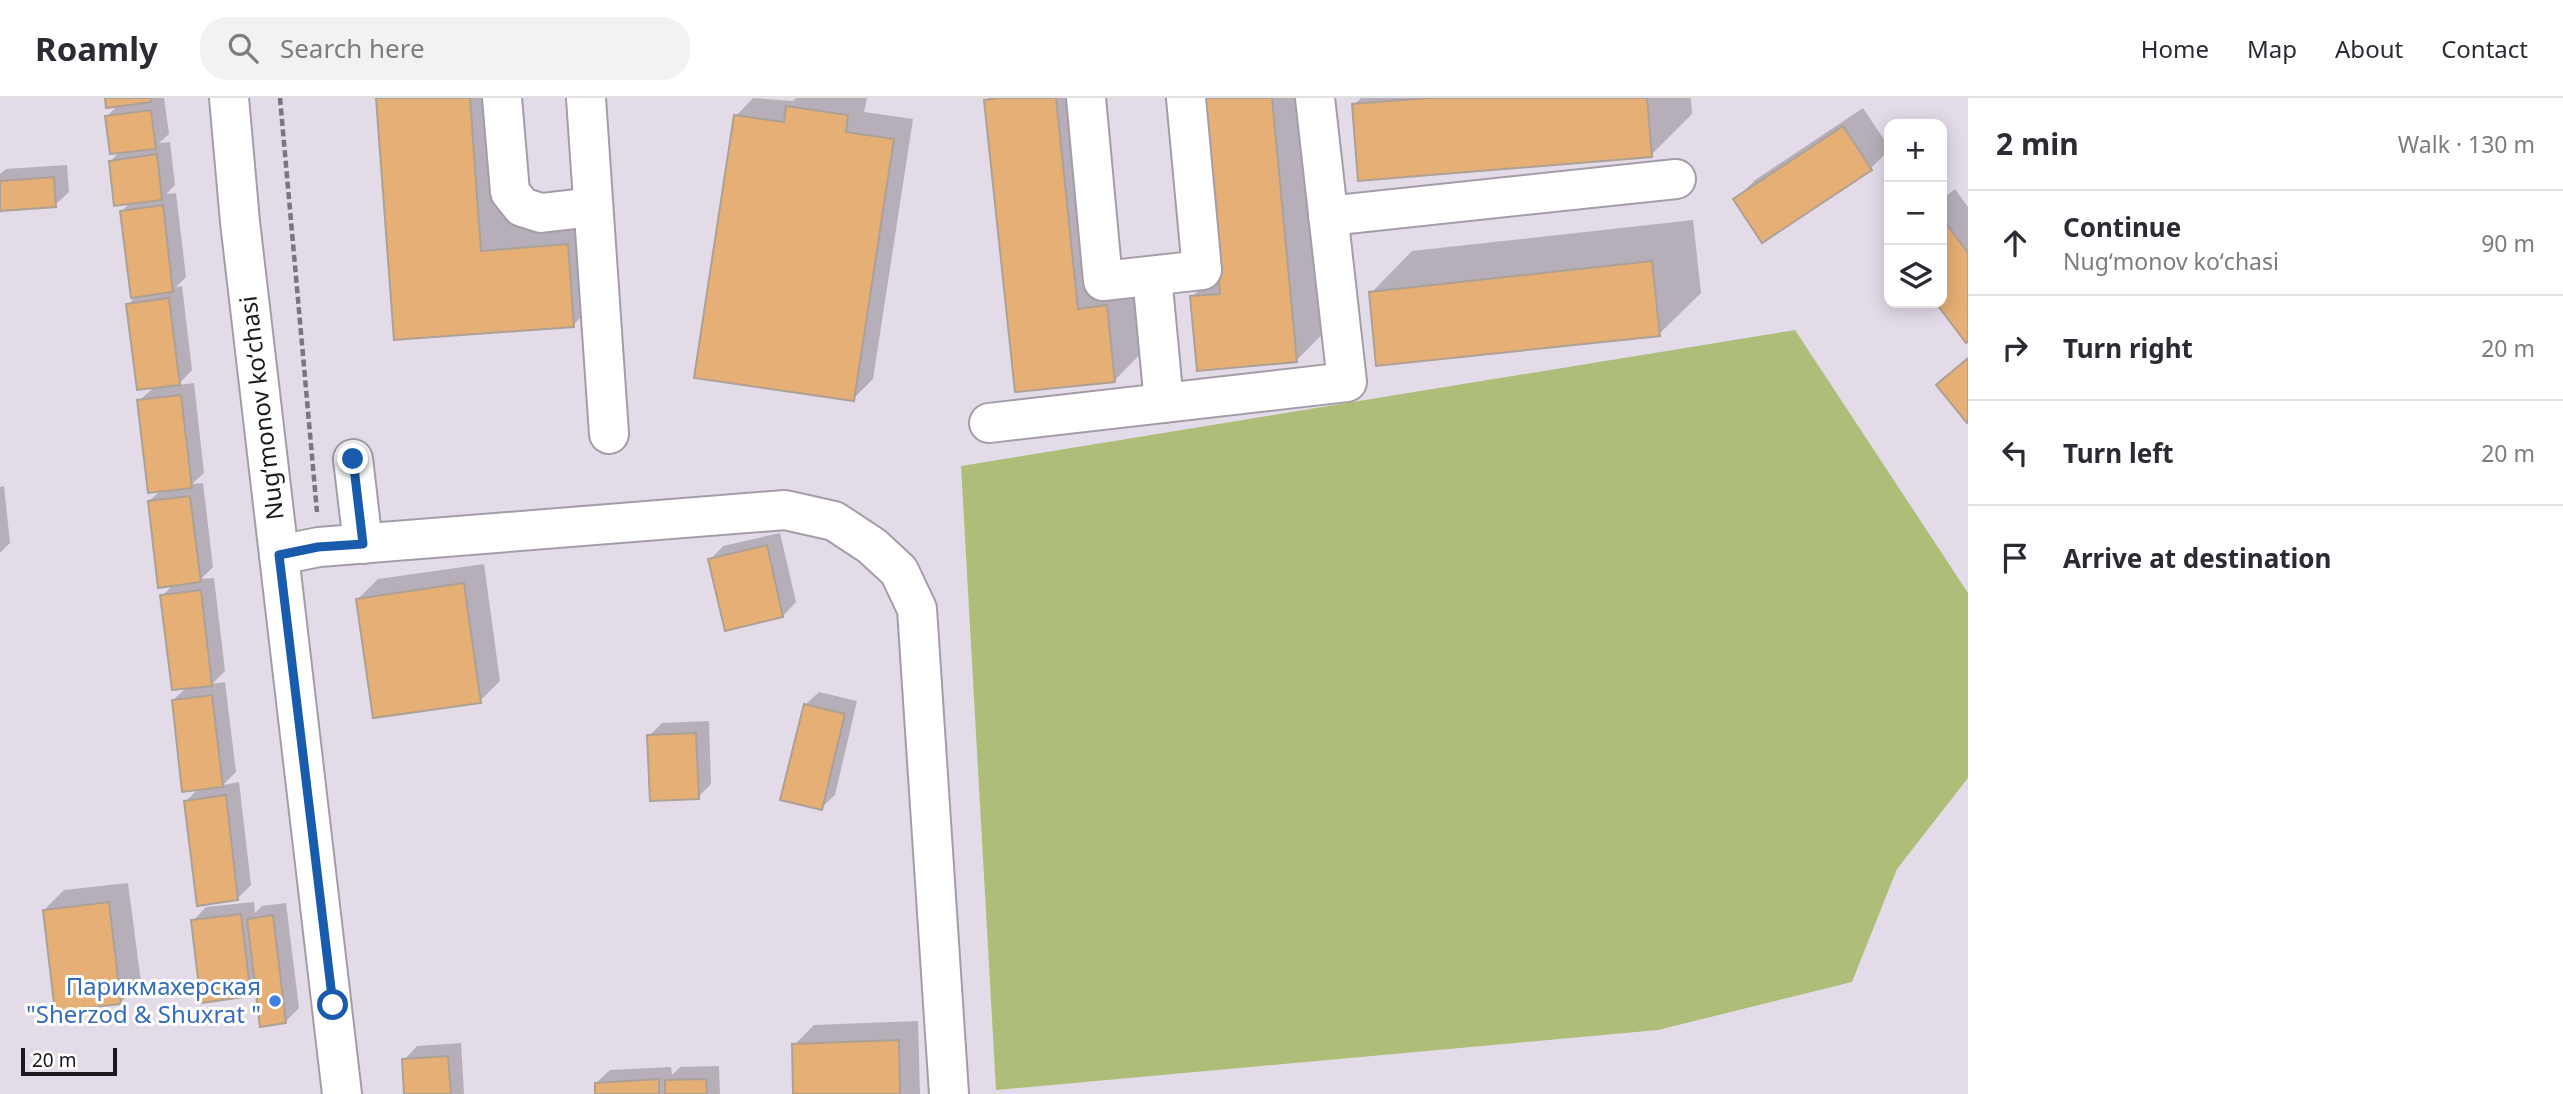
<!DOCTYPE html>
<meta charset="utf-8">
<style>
:root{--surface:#fff;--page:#f2f2f3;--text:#2b2b33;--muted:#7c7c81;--line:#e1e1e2}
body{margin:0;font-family:"Noto Sans",sans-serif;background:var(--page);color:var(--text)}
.controls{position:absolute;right:21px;top:21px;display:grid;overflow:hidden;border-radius:14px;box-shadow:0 4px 18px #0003}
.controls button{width:63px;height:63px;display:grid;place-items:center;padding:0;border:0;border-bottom:2px solid var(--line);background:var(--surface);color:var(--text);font:35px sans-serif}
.scale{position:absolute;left:21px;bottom:18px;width:96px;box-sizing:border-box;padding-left:7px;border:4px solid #1c191e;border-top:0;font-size:19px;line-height:24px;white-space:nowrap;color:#1c191e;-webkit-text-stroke:5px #fff;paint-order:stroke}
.stop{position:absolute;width:21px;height:21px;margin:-16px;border:5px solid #195cad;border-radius:50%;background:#fff}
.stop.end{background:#195cad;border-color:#fff;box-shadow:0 2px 7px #0008}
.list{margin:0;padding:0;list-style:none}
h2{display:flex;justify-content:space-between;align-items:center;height:91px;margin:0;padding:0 28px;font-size:30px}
h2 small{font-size:23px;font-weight:400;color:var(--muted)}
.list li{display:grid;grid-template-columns:46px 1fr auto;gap:21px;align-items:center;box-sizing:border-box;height:105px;padding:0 28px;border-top:2px solid var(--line)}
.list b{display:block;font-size:26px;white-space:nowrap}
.list p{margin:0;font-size:23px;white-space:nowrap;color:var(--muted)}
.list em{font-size:23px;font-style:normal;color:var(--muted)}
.icon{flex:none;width:38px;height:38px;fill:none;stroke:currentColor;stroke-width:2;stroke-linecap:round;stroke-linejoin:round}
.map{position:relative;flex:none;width:1968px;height:996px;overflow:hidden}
header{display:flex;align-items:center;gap:42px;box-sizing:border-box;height:98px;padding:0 35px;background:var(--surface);border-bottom:2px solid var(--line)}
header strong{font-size:33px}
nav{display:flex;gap:38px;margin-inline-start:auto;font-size:24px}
.search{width:490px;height:63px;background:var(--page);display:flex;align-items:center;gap:18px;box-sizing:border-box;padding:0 24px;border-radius:28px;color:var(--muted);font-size:26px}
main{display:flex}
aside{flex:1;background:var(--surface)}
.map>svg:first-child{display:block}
</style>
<header>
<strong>Roamly</strong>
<div class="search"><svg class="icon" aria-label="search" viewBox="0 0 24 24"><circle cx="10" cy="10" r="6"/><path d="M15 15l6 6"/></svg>Search here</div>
<nav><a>Home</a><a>Map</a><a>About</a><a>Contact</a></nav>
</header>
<main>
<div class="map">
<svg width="1968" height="996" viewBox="0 0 1968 996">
<rect width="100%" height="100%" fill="#e4dbe9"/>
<polygon fill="#aebe79" points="1795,232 1968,495 1968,680 1897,771 1852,884 1658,932 996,992 961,368"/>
<g fill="#0003">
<polygon points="107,0 164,0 169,36 159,45 170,44 175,87 166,96 176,95 186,179 176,189 182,188 192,272 178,287 194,285 204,375 192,386 203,385 213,469 201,481 214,480 225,573 212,586 225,584 236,674 223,687 239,684 251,787 237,801 186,703 199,690 173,602 187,589 162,498 174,486 149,403 161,392 139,303 154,289 128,207 137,197 122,113 131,104 111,63 120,53 107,18 119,6"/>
<polygon points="378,0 514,0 522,112 609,105 615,186 573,227 395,241"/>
<polygon points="753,0 793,3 796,0 867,0 864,14 913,21 873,281 853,301 736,18"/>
<polygon points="988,0 1101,0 1119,170 1148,166 1156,240 1115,282 1017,292 986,2"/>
<polygon points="1203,0 1317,0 1338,220 1297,262 1192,199 1219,171"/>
<polygon points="1361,0 1691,0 1692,16 1651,57 1354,7"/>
<polygon points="1863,10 1889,49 1889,52 1871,70 1735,102 1755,82"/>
<polygon points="67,67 69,94 55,107 0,111 0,76 6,71"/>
<polygon points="1955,91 1968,109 1968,242 1966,243 1938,205 1942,205 1942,101"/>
<polygon points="1693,122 1701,195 1659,236 1371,195 1412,153"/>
<polygon points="4,388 10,445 0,455 0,389"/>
<polygon points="780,435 796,504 783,518 710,462 723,448"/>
<polygon points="484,466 500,583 480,603 358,501 378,481"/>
<polygon points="819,594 857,603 835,697 821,710 805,607"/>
<polygon points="709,623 711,686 698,699 649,638 662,625"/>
<polygon points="128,785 141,884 121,904 44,812 64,792"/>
<polygon points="254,804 255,815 262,808 286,805 299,910 285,924 257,890 250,897 193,823 206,809"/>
<polygon points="918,923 920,996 795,996 794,947 814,927"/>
<polygon points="461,945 464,996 406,996 404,962 417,948"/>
<polygon points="719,968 720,996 597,996 596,985 610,972 671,969 672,977 680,969"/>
</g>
<g fill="#e5af76" stroke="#ada196" stroke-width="2">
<polygon points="105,0 151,0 151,4 106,10"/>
<polygon points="376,0 470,0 481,153 568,146 574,229 394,242"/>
<polygon points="999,0 1056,0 1078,211 1107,207 1115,284 1015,294 984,2"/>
<polygon points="1201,0 1272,0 1297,264 1197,273 1190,198 1220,196"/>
<polygon points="1428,0 1647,0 1652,59 1358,83 1352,6"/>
<polygon points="786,8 848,17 846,34 894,41 854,303 694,280 734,17 784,24"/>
<polygon points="151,12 156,51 110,56 105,18"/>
<polygon points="1843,28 1872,72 1762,145 1733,101"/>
<polygon points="157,56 162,102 114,108 109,63"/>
<polygon points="54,79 56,109 0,113 0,83"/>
<polygon points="163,107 173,194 131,200 120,113"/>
<polygon points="1942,120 1968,155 1968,244 1966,245 1936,205 1942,205"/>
<polygon points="1652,163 1660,238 1376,268 1369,194"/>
<polygon points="169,200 180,287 137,292 126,206"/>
<polygon points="1968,260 1968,325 1967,325 1936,287"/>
<polygon points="181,297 192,390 148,395 137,302"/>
<polygon points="190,398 201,484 158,490 148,403"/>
<polygon points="767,447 783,519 725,533 708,461"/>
<polygon points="464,485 481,605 373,620 356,501"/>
<polygon points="201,492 212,588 172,592 160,497"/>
<polygon points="212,597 223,689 182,694 172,602"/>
<polygon points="804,606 845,616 822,712 780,702"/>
<polygon points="696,635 699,701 650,703 647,637"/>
<polygon points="226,697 238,802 197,808 184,703"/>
<polygon points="109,804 121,906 55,914 43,812"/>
<polygon points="241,816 251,898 201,905 191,822"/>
<polygon points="273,817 286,925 260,929 247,821"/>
<polygon points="899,942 900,996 793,996 792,946"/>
<polygon points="448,958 451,996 404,996 402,961"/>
<polygon points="659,981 659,996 595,996 595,985"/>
<polygon points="706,981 707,996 665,996 665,982"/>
</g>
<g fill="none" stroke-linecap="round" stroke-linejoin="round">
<g stroke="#a59ca9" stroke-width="42">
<g id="minor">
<polyline points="502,0 510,94 522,109 541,115 593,109"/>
<polyline points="586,0 609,336"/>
<polyline points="1086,0 1103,183 1202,172 1186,0"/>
<polyline points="1328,118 1676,81"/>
<polyline points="1152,178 1164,305"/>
<polyline points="989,325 1347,284 1315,0"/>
<polyline points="353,361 363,446"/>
<polyline points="279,457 319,449 785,412 834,423 872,448 899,473 917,511 949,996"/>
</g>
</g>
<g stroke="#a59ca9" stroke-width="42">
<polyline id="major" points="229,0 240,124 342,996"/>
</g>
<polyline stroke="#7a757e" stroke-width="4.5" stroke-dasharray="7 3.5" stroke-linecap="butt" points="280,0 317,414"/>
<use href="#minor" stroke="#fff" stroke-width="38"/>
<use href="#major" stroke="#fff" stroke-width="38"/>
</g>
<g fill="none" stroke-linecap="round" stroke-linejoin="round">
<polyline stroke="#195cad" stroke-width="9" points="333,907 279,457 318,449 363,446 353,361"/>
</g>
<circle fill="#3f7fe0" stroke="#fff" stroke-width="2.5" cx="275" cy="903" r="7"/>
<g text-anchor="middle" stroke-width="6" stroke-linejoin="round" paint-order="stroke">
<g font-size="24" fill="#1c191e" stroke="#fff">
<text transform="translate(262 310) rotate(-97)" y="8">Nugʻmonov koʻchasi</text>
</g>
<g font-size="24" fill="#366cbe" stroke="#fff" text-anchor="end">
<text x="261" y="897">Парикмахерская<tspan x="261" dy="28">"Sherzod &amp; Shuxrat "</tspan></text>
</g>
</g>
</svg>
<div class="controls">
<button>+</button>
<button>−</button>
<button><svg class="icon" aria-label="layers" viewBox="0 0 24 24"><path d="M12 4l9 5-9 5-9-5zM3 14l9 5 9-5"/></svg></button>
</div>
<div class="scale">20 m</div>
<div class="stop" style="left:333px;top:907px"></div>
<div class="stop end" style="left:353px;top:361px"></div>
</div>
<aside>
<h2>2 min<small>Walk · 130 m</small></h2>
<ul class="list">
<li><svg class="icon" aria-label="ahead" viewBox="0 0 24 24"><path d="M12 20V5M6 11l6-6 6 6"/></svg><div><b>Continue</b><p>Nugʻmonov koʻchasi</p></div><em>90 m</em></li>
<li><svg class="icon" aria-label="right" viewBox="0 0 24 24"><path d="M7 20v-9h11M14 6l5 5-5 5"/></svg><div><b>Turn right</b></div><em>20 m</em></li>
<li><svg class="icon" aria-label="left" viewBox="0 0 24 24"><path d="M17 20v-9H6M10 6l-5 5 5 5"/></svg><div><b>Turn left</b></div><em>20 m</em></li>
<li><svg class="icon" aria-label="arrive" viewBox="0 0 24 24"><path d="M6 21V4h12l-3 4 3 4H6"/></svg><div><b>Arrive at destination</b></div></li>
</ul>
</aside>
</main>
